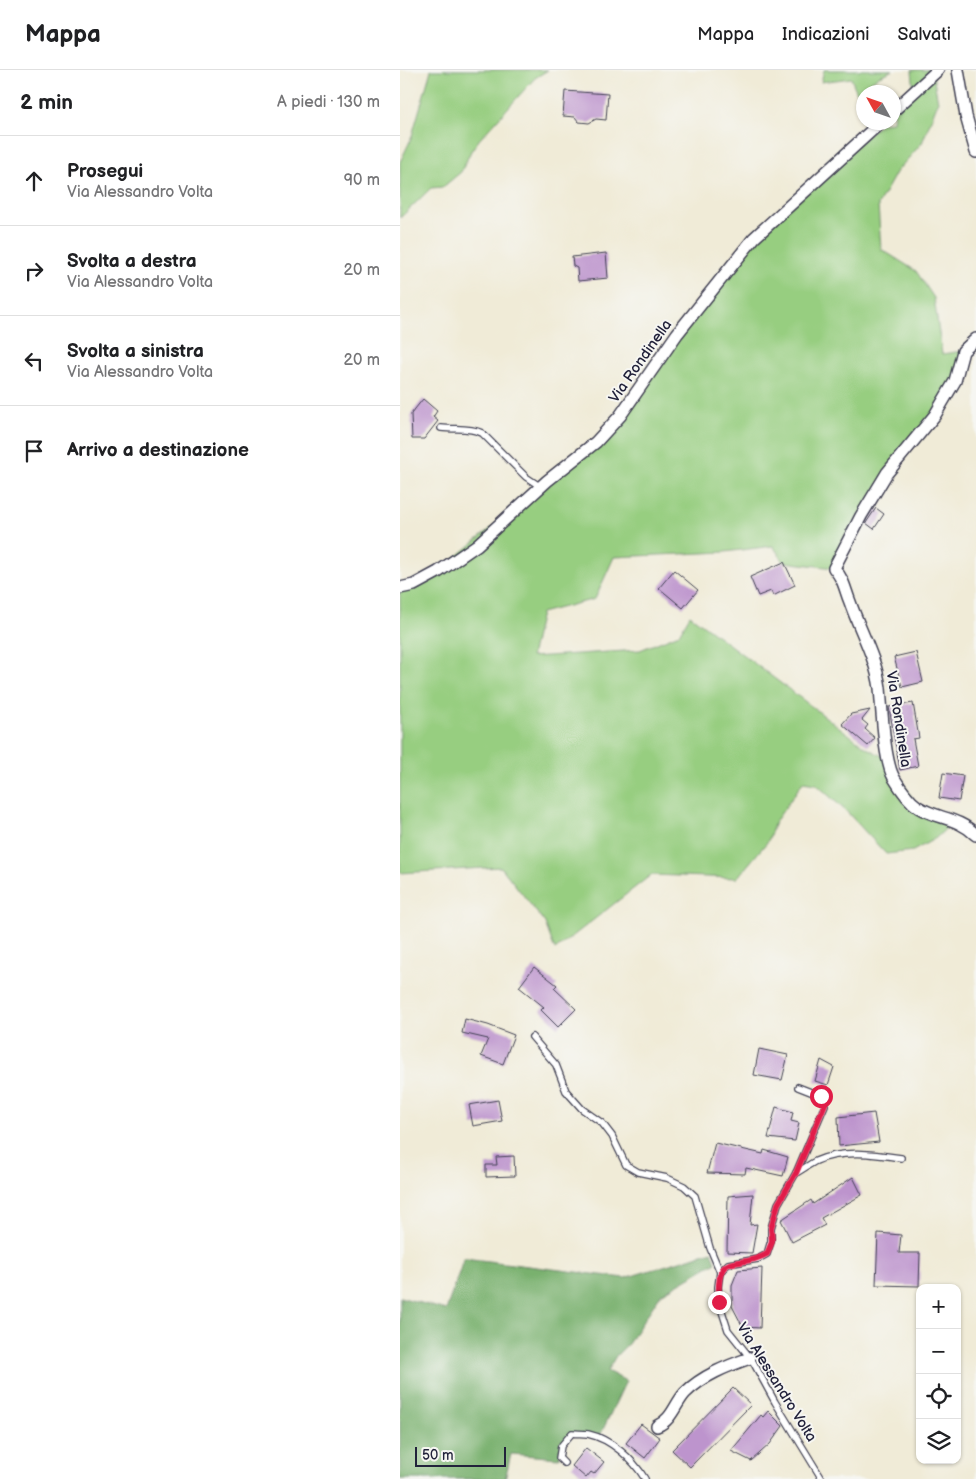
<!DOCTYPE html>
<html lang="it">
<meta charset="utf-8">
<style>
:root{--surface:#fff;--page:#f2f2f2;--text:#202124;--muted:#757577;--line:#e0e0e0}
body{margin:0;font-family:"Balsamiq Sans",sans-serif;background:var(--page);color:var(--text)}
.controls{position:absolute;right:15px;bottom:15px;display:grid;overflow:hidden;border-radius:10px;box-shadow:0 1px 4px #0004}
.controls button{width:45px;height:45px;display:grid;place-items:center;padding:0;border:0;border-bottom:1px solid var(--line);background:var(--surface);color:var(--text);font:25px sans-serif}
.compass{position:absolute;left:456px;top:15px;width:45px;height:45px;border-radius:50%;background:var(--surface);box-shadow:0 1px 4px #0004;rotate:310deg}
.scale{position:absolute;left:15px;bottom:12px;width:91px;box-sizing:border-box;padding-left:5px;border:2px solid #22223b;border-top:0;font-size:14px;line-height:18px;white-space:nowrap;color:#22223b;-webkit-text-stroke:4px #f6f6f2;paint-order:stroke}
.stop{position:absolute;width:15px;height:15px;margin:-11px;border:4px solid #e11d48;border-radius:50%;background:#fff}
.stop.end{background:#e11d48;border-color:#fff;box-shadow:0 1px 5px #0008}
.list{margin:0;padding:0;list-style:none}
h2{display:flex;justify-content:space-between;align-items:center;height:65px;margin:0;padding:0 20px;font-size:21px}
h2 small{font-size:16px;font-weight:400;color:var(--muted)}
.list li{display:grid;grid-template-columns:32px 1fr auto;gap:15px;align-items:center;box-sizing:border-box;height:90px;padding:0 20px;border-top:1px solid var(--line)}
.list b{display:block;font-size:19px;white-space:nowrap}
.list p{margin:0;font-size:16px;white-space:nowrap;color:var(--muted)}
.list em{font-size:16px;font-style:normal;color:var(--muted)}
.icon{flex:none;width:28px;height:28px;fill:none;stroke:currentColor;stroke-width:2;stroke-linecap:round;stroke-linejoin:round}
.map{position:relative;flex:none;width:576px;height:1409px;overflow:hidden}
header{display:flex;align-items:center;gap:30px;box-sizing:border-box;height:70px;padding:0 25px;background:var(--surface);border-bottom:1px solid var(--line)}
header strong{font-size:24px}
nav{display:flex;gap:28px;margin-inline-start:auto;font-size:18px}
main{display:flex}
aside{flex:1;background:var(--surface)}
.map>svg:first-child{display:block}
</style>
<header>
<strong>Mappa</strong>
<nav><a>Mappa</a><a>Indicazioni</a><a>Salvati</a></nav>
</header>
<main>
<aside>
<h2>2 min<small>A piedi · 130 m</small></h2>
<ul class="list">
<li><svg class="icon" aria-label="ahead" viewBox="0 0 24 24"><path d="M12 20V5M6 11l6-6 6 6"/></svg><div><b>Prosegui</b><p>Via Alessandro Volta</p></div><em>90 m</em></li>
<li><svg class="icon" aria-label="right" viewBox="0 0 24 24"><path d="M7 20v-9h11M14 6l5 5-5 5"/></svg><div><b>Svolta a destra</b><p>Via Alessandro Volta</p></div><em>20 m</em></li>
<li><svg class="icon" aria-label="left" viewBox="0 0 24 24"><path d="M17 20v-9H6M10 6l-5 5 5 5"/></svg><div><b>Svolta a sinistra</b><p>Via Alessandro Volta</p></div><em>20 m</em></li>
<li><svg class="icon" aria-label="arrive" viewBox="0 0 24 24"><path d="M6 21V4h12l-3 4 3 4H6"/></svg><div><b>Arrivo a destinazione</b></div></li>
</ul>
</aside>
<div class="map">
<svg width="576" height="1409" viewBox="0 0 576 1409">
<rect width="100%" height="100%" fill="#f6f6f2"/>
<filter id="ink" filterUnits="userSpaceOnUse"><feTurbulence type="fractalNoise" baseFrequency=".02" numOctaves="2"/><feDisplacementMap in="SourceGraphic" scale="10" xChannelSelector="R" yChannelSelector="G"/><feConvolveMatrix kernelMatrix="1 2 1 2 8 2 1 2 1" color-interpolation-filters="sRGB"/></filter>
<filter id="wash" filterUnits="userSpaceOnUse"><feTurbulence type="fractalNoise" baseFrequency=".0096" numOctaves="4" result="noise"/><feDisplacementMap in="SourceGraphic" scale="20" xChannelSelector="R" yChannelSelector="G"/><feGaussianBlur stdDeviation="1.12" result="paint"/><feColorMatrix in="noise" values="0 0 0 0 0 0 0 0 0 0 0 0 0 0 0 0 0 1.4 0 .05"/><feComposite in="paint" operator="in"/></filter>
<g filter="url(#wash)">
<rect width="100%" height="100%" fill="#f0ebd7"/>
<g fill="#97ce80" stroke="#5c785e">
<polygon points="31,0 148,0 135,8 79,70 71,81 61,102 43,117 31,118 0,148 0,92 11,69"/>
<polygon points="424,0 493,0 479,6 457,23 451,8 421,12"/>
<polygon points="512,0 538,0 533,5 538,32 522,73 497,101 478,135 481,179 516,201 534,228 542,284 563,281 555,311 515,368 434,498 384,492 373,476 325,482 214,487 195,529 141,543 131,587 240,580 279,564 290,545 467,678 488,689 518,737 555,750 536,768 513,781 486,784 447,742 416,714 403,712 375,752 368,771 337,808 251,805 155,880 145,853 101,797 0,803 0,518 38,502 196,372 354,168 481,53 493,52 494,41 514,22"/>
</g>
<polygon fill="#79b16e" stroke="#4e6a54" points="312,1181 316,1192 261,1224 228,1274 216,1286 207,1301 226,1311 199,1368 172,1363 161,1376 159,1388 111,1384 105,1409 0,1409 0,1227 46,1240 64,1188 225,1208"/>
<g id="blocks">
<g fill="#bd94cd">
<polygon points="165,21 208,24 206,50 196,49 189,53 179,52 175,47 163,46"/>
<polygon points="206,183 208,208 178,211 177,198 173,196 172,187"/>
<polygon points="23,329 37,341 33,347 38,351 24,369 12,369 11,344"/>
<polygon points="476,438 484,444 474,459 466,453"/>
<polygon points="384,492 395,515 373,526 371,521 358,526 350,507"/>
<polygon points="274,500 298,520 283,538 259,518"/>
<polygon points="516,582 523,612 502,617 494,587"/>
<polygon points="513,633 519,668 513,669 518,696 500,700 489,637"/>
<polygon points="470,640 462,650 468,655 465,659 475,668 468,676 442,654 451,644"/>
<polygon points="543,703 563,706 559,731 539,728"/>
<polygon points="134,897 157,915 154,918 176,939 158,957 141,940 144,937 119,917"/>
<polygon points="65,949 88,955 114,965 103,994 81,986 88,969 62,963"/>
<polygon points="359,979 388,985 382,1010 354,1005"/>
<polygon points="421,990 434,997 428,1015 415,1011"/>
<polygon points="98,1030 102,1051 73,1056 69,1035"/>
<polygon points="376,1037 393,1042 391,1051 399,1053 395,1071 368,1068"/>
<polygon points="474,1043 479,1072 439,1076 438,1047"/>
<polygon points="315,1073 363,1084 364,1080 388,1087 383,1106 346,1098 345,1104 307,1103"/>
<polygon points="114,1086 115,1106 86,1107 86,1095 97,1095 96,1087"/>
<polygon points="453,1107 462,1125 421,1148 425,1155 392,1172 381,1150 411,1130 413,1134"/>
<polygon points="353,1124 350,1155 357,1154 352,1183 327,1182 328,1126"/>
<polygon points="478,1163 501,1165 499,1183 520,1183 519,1216 476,1215"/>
<polygon points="362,1198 360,1258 343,1257 332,1236 332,1215 338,1200"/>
<polygon points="333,1318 351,1335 290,1397 272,1380"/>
<polygon points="368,1341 383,1356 370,1374 351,1391 331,1381 361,1345 363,1347"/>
<polygon points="241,1354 260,1368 245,1388 226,1373"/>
<polygon points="186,1378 204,1392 194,1404 191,1402 186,1408 172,1396"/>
</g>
</g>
</g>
<g filter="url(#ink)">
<use href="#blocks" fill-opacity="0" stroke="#414052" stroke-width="1"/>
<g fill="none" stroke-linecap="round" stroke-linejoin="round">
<g stroke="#414052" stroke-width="8">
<g id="service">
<path d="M41 358C56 360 69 357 82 363L126 407 141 417"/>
<polyline points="132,967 156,995 166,1021 182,1039 202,1053 212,1066 226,1095 238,1102 267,1108 284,1116 295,1126 310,1178 320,1202"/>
<polyline points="398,1017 421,1026 425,1035 396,1103 378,1134 371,1158 371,1171 367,1184 358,1189 328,1194 320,1202 318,1217 319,1232 328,1260 352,1290 375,1332 422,1409"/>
<path d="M396 1103C403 1099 410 1094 416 1091 442 1079 475 1084 501 1088"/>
<path d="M164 1393 159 1388 161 1376 172 1363C177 1364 183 1363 188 1364 211 1369 233 1389 245 1409"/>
</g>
</g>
<g stroke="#414052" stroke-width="14">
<g id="minor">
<polyline points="558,0 566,46 576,82"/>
<polyline points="493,41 538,0"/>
<path d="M576 269 563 281 555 311 535 345 487 403 461 446 434 498C445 512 444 517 450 532 460 561 476 588 480 618 482 640 484 691 494 708 500 718 509 731 518 737 537 749 558 747 576 765"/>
<polyline points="0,518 14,515 38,502 77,475 147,411 196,372 220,346 277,264 354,168 481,52"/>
<path d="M257 1356C272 1350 275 1334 285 1323 302 1306 327 1296 350 1288"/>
</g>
</g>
<use href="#service" stroke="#fff" stroke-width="5.5"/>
<use href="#minor" stroke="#fff" stroke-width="11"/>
</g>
</g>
<g fill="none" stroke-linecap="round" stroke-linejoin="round" filter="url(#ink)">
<path stroke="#e11d48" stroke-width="6" d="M319 1232C316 1176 335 1202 367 1184L372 1172 371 1158 378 1134 396 1103 425 1034 421 1026"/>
</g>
<g text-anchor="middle" stroke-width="4" stroke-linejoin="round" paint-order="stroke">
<g font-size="15" fill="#22223b" stroke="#f6f6f2">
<text transform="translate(240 291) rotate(-55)" y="5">Via Rondinella</text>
<text transform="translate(499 649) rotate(81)" y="5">Via Rondinella</text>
<text transform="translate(377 1312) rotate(58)" y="5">Via Alessandro Volta</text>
</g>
</g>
</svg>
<div class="controls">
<button>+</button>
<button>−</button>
<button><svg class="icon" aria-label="locate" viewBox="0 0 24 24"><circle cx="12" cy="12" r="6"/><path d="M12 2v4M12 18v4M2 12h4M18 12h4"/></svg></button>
<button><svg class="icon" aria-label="layers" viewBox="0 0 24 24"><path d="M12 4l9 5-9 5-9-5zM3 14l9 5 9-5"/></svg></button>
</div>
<svg class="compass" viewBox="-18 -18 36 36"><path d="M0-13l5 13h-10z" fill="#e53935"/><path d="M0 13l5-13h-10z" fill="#757577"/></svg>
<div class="scale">50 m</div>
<div class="stop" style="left:421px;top:1026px"></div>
<div class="stop end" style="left:319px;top:1232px"></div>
</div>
</main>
